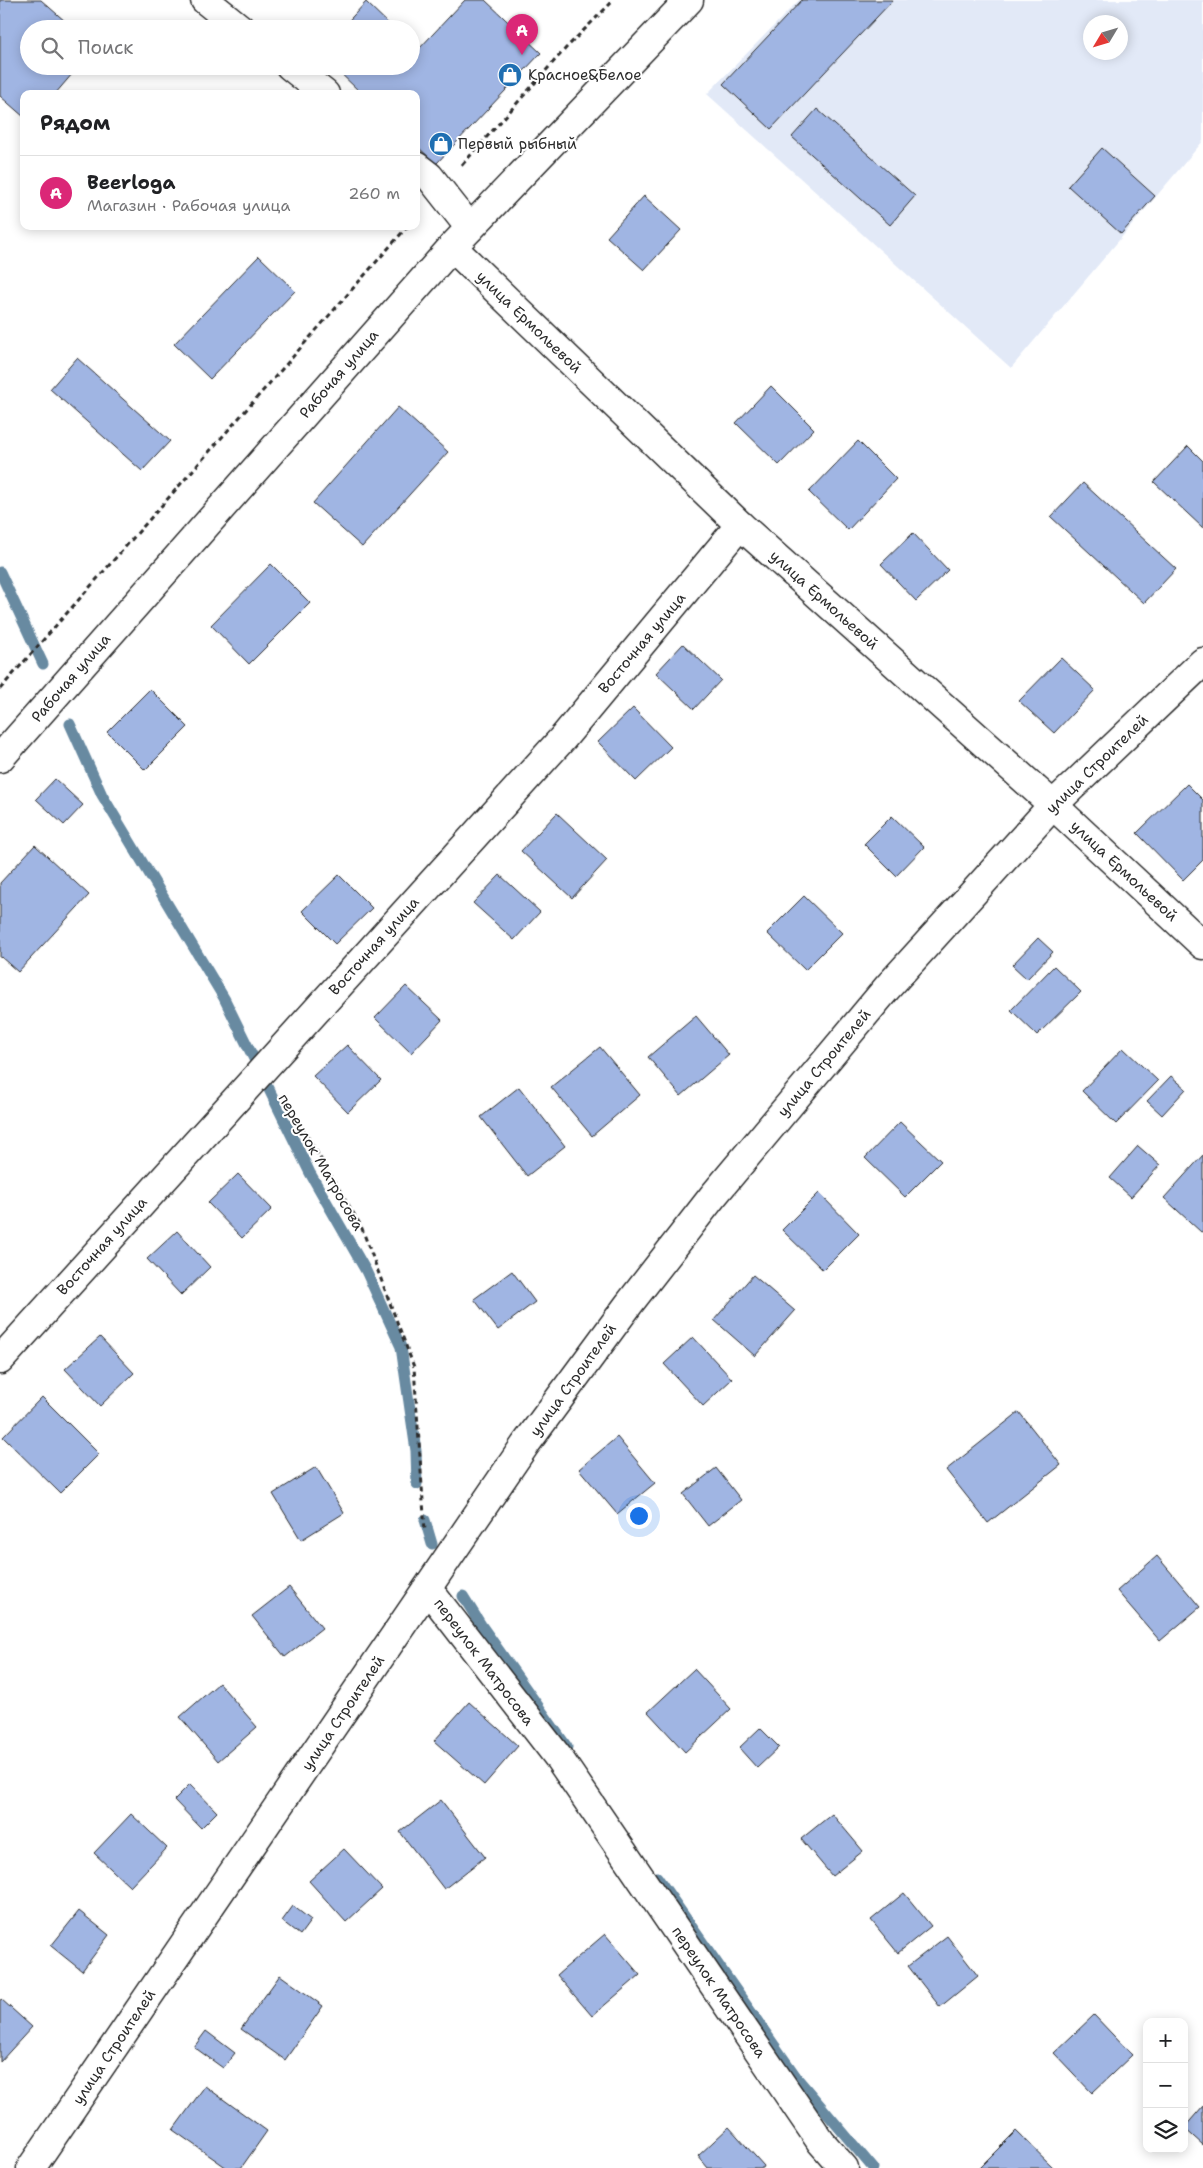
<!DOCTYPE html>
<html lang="ru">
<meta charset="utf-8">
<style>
:root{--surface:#fff;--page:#f6f6f6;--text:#202124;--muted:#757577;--line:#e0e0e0;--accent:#db2777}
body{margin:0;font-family:"Shantell Sans",sans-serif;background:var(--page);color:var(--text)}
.controls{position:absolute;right:15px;bottom:15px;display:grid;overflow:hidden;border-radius:10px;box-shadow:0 2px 12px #0003}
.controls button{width:45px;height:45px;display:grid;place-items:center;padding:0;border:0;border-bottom:1px solid var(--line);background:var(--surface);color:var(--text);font:25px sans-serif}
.compass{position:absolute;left:1083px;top:15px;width:45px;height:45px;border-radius:50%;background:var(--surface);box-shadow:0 2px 12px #0003;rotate:232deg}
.you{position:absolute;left:638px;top:1515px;width:18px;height:18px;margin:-12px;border:4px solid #fff;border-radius:50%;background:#1a73e8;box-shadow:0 0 0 8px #1a73e833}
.badge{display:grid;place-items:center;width:32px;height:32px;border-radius:50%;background:var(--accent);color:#fff;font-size:16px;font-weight:700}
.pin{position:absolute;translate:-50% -41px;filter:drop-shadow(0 1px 2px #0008)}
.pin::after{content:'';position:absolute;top:26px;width:18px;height:15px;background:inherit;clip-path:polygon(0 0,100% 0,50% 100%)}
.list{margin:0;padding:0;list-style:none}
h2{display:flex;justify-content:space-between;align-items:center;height:65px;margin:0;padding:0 20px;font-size:21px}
h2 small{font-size:16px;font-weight:400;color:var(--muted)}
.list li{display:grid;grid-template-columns:32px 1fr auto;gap:15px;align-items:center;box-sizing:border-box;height:75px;padding:0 20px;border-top:1px solid var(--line)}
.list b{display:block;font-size:19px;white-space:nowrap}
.list p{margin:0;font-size:16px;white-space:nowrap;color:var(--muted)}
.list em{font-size:16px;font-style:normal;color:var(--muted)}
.icon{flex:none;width:28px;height:28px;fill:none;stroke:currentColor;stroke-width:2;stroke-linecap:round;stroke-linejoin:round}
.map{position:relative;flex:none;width:1203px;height:2168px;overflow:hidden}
.search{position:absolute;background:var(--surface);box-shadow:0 2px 12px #0003;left:20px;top:20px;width:400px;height:55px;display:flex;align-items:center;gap:12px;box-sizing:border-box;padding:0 18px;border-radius:28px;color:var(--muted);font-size:19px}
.panel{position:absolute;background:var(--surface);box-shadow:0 2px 12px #0003;left:20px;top:90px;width:400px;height:140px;border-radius:10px}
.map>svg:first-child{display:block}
</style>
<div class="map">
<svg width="1203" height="2168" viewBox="0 0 1203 2168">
<rect width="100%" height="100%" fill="#fff"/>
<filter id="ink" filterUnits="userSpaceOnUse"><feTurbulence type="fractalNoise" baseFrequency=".02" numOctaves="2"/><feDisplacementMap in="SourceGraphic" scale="10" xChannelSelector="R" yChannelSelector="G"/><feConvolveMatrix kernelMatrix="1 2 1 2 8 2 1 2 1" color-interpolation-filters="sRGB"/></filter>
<g filter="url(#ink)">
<path fill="#e2e9f7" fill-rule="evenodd" d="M799 0H1203V141L1011 368 707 94ZM1090 22H1120V52H1090Z"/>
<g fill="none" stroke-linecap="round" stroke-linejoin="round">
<g stroke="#688aa1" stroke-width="11">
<polyline points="0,572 43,664"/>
<polyline points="70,724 102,795 224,998 310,1173 366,1271 401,1347 416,1451 417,1484"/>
<polyline points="425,1520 432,1544"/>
<polyline points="463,1596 481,1625 567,1747"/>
<polyline points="657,1877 797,2078 873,2168"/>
</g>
</g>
<g fill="#a0b5e3" stroke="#2b2b2b">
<polygon points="0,0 41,0 74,29 29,29 29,66 79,66 55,94 24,94 24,117 0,96"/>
<polygon points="465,0 485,0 541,53 436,164 416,145 416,94 362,94 333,66 411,66 411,45 417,51"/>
<polygon points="802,0 893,0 771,129 723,84"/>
<polygon points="366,2 394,29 341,29"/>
<polygon points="817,109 915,196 890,225 792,137"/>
<polygon points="1102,148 1155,196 1121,234 1068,186"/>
<polygon points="644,196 681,230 644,270 607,237"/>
<polygon points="259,256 295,291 210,379 174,344"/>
<polygon points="77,358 170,441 142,471 50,389"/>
<polygon points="771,386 814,429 779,465 736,423"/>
<polygon points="398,407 448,452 362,547 313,503"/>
<polygon points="858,441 896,479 848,530 809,492"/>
<polygon points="1188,446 1203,461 1203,528 1154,482"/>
<polygon points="1083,483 1176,569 1144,603 1051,517"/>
<polygon points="913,533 948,570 916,601 881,564"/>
<polygon points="271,564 310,603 249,664 211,625"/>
<polygon points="683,644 721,680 694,709 656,673"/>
<polygon points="1061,658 1095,690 1054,733 1019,701"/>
<polygon points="150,689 188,727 145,770 107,732"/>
<polygon points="633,708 671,747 636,781 598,742"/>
<polygon points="55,779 83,805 64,825 36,799"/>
<polygon points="1187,784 1203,800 1203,860 1183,880 1137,833"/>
<polygon points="557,813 607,860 572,898 521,851"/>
<polygon points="892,816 924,847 896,876 864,844"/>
<polygon points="35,845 89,895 18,972 1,957 0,958 0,883"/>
<polygon points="339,875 372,908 335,944 302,911"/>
<polygon points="500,875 540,912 514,940 473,903"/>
<polygon points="804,896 842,933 805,970 767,933"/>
<polygon points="1038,938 1053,952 1027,979 1012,965"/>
<polygon points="1054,966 1081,992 1037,1035 1011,1010"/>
<polygon points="406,986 442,1020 411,1053 375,1018"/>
<polygon points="696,1016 729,1055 681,1096 648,1057"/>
<polygon points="347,1045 381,1080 348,1112 313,1076"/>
<polygon points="600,1047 640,1095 592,1136 551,1087"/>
<polygon points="1123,1048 1158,1081 1116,1124 1082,1091"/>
<polygon points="1171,1076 1186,1089 1162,1115 1147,1101"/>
<polygon points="519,1087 565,1146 527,1176 481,1117"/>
<polygon points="900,1122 941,1161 905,1197 865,1158"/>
<polygon points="1138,1146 1160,1165 1131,1197 1110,1178"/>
<polygon points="1203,1155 1203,1231 1201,1232 1164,1198"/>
<polygon points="238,1174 272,1209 242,1238 208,1203"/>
<polygon points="819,1193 859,1234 823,1270 782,1230"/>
<polygon points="177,1231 210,1267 181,1295 147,1259"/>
<polygon points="512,1271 535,1302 498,1330 474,1299"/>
<polygon points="753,1275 795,1311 755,1356 714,1320"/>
<polygon points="100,1337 134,1373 100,1406 65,1369"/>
<polygon points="693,1337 732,1379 703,1406 664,1364"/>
<polygon points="42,1397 99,1454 60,1493 3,1437"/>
<polygon points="1019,1412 1061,1465 988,1523 946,1470"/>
<polygon points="617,1437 655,1483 617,1514 579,1469"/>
<polygon points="316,1467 344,1513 301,1540 273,1494"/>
<polygon points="716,1468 741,1500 708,1526 683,1494"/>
<polygon points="1157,1556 1200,1607 1160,1641 1117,1591"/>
<polygon points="289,1587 322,1628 285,1657 252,1616"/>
<polygon points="694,1669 731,1709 685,1752 648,1712"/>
<polygon points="219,1683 257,1727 218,1761 180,1717"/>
<polygon points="469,1702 518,1746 484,1785 434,1741"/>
<polygon points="760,1728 779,1747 757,1768 739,1748"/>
<polygon points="190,1784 217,1812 201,1828 174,1800"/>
<polygon points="441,1800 485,1857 444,1889 400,1832"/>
<polygon points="131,1814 167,1848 130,1887 94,1853"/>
<polygon points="832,1814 863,1851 832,1876 801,1839"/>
<polygon points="344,1849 382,1889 346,1922 309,1881"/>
<polygon points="904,1893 931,1926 898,1953 871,1920"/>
<polygon points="293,1906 311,1920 300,1935 282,1921"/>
<polygon points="79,1911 109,1935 82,1971 51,1946"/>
<polygon points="605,1934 640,1975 592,2016 557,1975"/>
<polygon points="947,1936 978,1976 940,2007 908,1966"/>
<polygon points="280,1975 323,2006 285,2060 241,2029"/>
<polygon points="1,1999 32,2027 0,2062 0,2001"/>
<polygon points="1094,2015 1132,2055 1092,2093 1054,2053"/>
<polygon points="206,2031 235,2053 223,2068 194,2047"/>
<polygon points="205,2086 267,2131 241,2168 227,2168 173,2130"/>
<polygon points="1203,2106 1203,2145 1184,2128"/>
<polygon points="729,2127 764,2166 763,2168 708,2168 698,2156"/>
<polygon points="1016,2131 1054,2168 979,2168"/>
</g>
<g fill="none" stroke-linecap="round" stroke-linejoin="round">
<g stroke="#2b2b2b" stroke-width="31">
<g id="minor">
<polyline points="205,0 241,29"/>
<polyline points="290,66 325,94"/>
<polyline points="416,166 429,176 470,228"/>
<polyline points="452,247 740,525 1053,805 1203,945"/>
<polyline points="0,758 452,247 689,0"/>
<polyline points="0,1360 563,738 740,525"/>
<polyline points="428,1589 558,1757 821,2142 844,2168"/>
<polyline points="31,2168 525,1445 629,1304 713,1196 887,988 1053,805 1203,662"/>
</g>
</g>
<g stroke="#2b2b2b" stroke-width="3" stroke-dasharray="5 4" stroke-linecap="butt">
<polyline points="462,165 566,48 614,0"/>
<polyline points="0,689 408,226"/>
<polyline points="283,1096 361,1226 414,1367 425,1531"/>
</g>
<use href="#minor" stroke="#fff" stroke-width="28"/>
</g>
</g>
<defs>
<g id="shop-disc" transform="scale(1.25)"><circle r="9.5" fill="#1f6fb2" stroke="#fff"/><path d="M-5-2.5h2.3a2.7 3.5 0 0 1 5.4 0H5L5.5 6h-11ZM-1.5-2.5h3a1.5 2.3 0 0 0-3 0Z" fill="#fff"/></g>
</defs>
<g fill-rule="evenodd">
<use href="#shop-disc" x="510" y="75"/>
<use href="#shop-disc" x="441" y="144"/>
</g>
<g text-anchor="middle" stroke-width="4" stroke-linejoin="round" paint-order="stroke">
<g font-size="15" fill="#2b2b2b" stroke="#fff" text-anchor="start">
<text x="528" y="80">Красное&amp;Белое</text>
<text x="458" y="149">Первый рыбный</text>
</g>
<g font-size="15" fill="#2b2b2b" stroke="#fff">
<text transform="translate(529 322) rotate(44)" y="5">улица Ермольевой</text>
<text transform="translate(339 374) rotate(-49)" y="5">Рабочая улица</text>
<text transform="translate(824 600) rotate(42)" y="5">улица Ермольевой</text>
<text transform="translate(642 643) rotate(-50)" y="5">Восточная улица</text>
<text transform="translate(71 678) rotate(-49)" y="5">Рабочая улица</text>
<text transform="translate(1097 764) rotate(-44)" y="5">улица Строителей</text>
<text transform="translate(1124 871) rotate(43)" y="5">улица Ермольевой</text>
<text transform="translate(374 946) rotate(-48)" y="5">Восточная улица</text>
<text transform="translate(824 1063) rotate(-50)" y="5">улица Строителей</text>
<text transform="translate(321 1162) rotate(60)" y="5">переулок Матросова</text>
<text transform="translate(102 1246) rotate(-48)" y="5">Восточная улица</text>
<text transform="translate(573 1380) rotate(-54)" y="5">улица Строителей</text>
<text transform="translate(484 1662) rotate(53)" y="5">переулок Матросова</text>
<text transform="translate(343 1713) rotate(-56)" y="5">улица Строителей</text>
<text transform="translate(719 1992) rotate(56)" y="5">переулок Матросова</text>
<text transform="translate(114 2047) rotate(-56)" y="5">улица Строителей</text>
</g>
</g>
</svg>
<div class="controls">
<button>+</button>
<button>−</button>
<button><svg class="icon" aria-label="layers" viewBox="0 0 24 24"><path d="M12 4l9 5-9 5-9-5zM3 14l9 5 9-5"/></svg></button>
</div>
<svg class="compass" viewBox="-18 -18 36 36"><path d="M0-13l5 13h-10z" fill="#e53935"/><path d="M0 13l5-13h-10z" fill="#757577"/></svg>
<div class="you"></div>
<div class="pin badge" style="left:522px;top:55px">A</div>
<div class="search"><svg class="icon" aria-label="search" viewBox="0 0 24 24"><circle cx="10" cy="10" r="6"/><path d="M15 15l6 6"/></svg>Поиск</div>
<section class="panel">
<h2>Рядом<small></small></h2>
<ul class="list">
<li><span class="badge">A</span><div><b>Beerloga</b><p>Магазин · Рабочая улица</p></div><em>260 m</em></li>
</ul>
</section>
</div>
